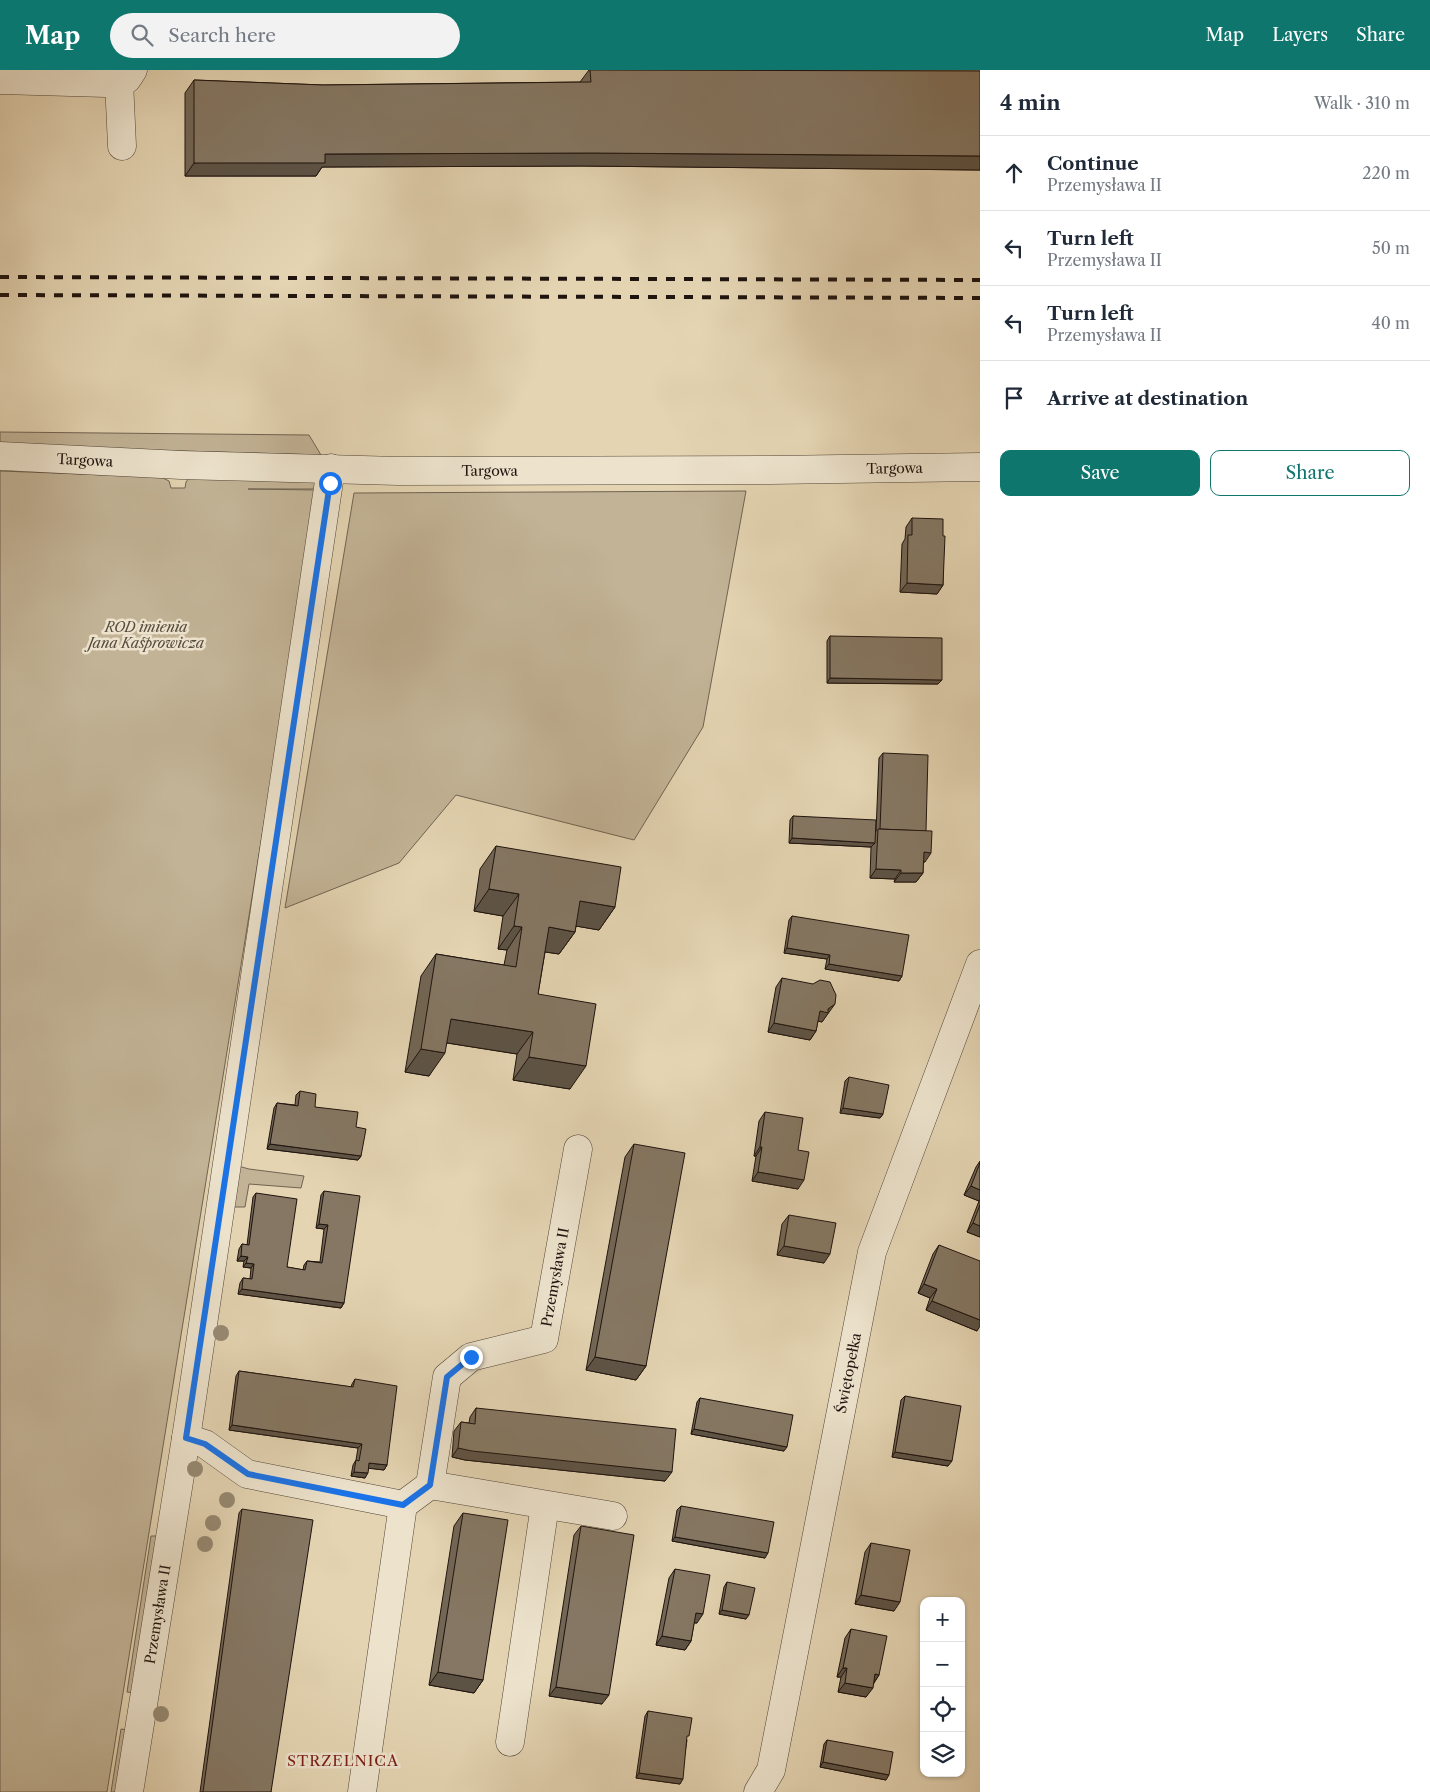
<!DOCTYPE html>
<meta charset="utf-8">
<style>
:root{--surface:#fff;--page:#f2f2f3;--text:#1f2937;--muted:#747a83;--line:#e0e1e3;--accent:#0f766e}
body{margin:0;font-family:"Libre Caslon Text",serif;background:var(--page);color:var(--text)}
.controls{position:absolute;right:15px;bottom:15px;display:grid;overflow:hidden;border-radius:10px;box-shadow:0 1px 4px #0004}
.controls button{width:45px;height:45px;display:grid;place-items:center;padding:0;border:0;border-bottom:1px solid var(--line);background:var(--surface);color:var(--text);font:25px sans-serif}
.stop{position:absolute;width:15px;height:15px;margin:-11px;border:4px solid #1a73e8;border-radius:50%;background:#fff}
.stop.end{background:#1a73e8;border-color:#fff;box-shadow:0 1px 5px #0008}
.list{margin:0;padding:0;list-style:none}
h2{display:flex;justify-content:space-between;align-items:center;height:65px;margin:0;padding:0 20px;font-size:21px}
h2 small{font-size:16px;font-weight:400;color:var(--muted)}
.list li{display:grid;grid-template-columns:32px 1fr auto;gap:15px;align-items:center;box-sizing:border-box;height:75px;padding:0 20px;border-top:1px solid var(--line)}
.list b{display:block;font-size:19px;white-space:nowrap}
.list p{margin:0;font-size:16px;white-space:nowrap;color:var(--muted)}
.list em{font-size:16px;font-style:normal;color:var(--muted)}
.actions{display:flex;gap:10px;padding:15px 20px}
.actions a{flex:1;padding:11px 0;border:1px solid var(--accent);border-radius:10px;text-align:center;font-size:18px;color:var(--accent)}
.actions .main{background:var(--accent);color:#fff}
.icon{flex:none;width:28px;height:28px;fill:none;stroke:currentColor;stroke-width:2;stroke-linecap:round;stroke-linejoin:round}
.map{position:relative;flex:none;width:980px;height:1722px;overflow:hidden}
header{display:flex;align-items:center;gap:30px;box-sizing:border-box;height:70px;padding:0 25px;background:var(--accent);color:#fff}
header strong{font-size:24px}
nav{display:flex;gap:28px;margin-inline-start:auto;font-size:18px}
.search{width:350px;height:45px;background:var(--page);display:flex;align-items:center;gap:12px;box-sizing:border-box;padding:0 18px;border-radius:28px;color:var(--muted);font-size:19px}
main{display:flex}
aside{flex:1;background:var(--surface)}
.map>svg:first-child{display:block}
</style>
<header>
<strong>Map</strong>
<div class="search"><svg class="icon" aria-label="search" viewBox="0 0 24 24"><circle cx="10" cy="10" r="6"/><path d="M15 15l6 6"/></svg>Search here</div>
<nav><a>Map</a><a>Layers</a><a>Share</a></nav>
</header>
<main>
<div class="map">
<svg width="980" height="1722" viewBox="0 0 980 1722">
<rect width="100%" height="100%" fill="#e4d4b2"/>
<filter id="stains"><feTurbulence type="fractalNoise" baseFrequency=".004" numOctaves="4"/><feColorMatrix values="0 0 0 0 .2 0 0 0 0 .09 0 0 0 0 .02 0 0 0 .5 -.17"/></filter>
<radialGradient id="worn" r=".72"><stop offset=".6" stop-color="#630" stop-opacity="0"/><stop offset="1" stop-color="#630" stop-opacity=".3"/></radialGradient>
<g fill="#c2b396" stroke="#706352">
<polygon points="0,362 309,365 321,385 0,376"/>
<polygon points="0,401 161,407 169,411 171,418 185,418 186,412 189,408 313,406 320,419 248,419 318,420 107,1722 0,1722"/>
<polygon points="746,421 703,657 634,770 456,725 399,793 285,838 354,423"/>
<polygon points="238,1096 249,1099 304,1106 301,1118 249,1114 245,1137 232,1137"/>
<polygon points="151,1466 159,1466 134,1623 127,1622"/>
<polygon points="121,1659 128,1660 118,1722 111,1722"/>
</g>
<g fill="none" stroke-linecap="round" stroke-linejoin="round">
<g stroke="#504337" stroke-width="29">
<g id="minor">
<polyline points="0,10 106,13 127,9 133,0"/>
<polyline points="119,11 122,76"/>
<path id="s1" d="M0 386 181 395 398 401 771 400 980 397"/>
<polyline points="186,1368 205,1374 247,1404 403,1435"/>
<polyline points="430,1415 613,1446"/>
<polyline points="510,1672 545,1435"/>
<path id="s2" d="M129 1722 186 1368 331 398"/>
<path id="s3" d="M362 1722 403 1435 430 1415 447 1307 471 1287 544 1269 578 1079"/>
<path id="s4" d="M758 1722 771 1700 872 1182 980 894"/>
</g>
</g>
<use href="#minor" stroke="#ede3cd" stroke-width="28"/>
<g stroke="#1e130e" stroke-width="4" stroke-dasharray="9 9" stroke-linecap="butt">
<polyline points="0,207 980,210"/>
<polyline points="0,225 980,228"/>
</g>
</g>
<g fill="#968972">
<circle cx="221" cy="1263" r="8"/>
<circle cx="195" cy="1399" r="8"/>
<circle cx="227" cy="1430" r="8"/>
<circle cx="213" cy="1453" r="8"/>
<circle cx="205" cy="1474" r="8"/>
<circle cx="161" cy="1644" r="8"/>
</g>
<g fill="#726655" stroke="#1e130e">
<polygon points="589,0 980,1 980,100 582,96 322,97 316,106 185,106 185,23 194,10 323,15 580,12"/>
<polygon points="912,448 943,466 943,515 937,524 900,522 902,474 905,469 906,457"/>
<polygon points="830,566 942,610 938,614 827,613 827,571"/>
<polygon points="883,683 925,792 923,792 923,803 916,812 894,812 895,809 870,808 871,777 789,773 790,750 793,746 875,763 876,761 879,688"/>
<polygon points="496,776 615,837 599,860 576,856 575,862 559,884 545,882 538,924 570,1019 513,1010 517,984 447,973 429,1006 405,1002 421,906 436,884 504,895 507,880 498,879 503,846 474,841 480,799"/>
<polygon points="792,846 902,906 899,911 825,899 827,889 784,883 789,850"/>
<polygon points="782,908 828,943 822,952 818,951 816,961 810,970 768,962 776,917"/>
<polygon points="849,1007 883,1044 880,1048 840,1043 845,1011"/>
<polygon points="300,1021 315,1037 356,1057 361,1086 358,1090 267,1079 274,1038 277,1033 295,1035 296,1025"/>
<polygon points="765,1042 798,1080 798,1119 752,1111 756,1086 754,1086 759,1051"/>
<polygon points="634,1074 646,1296 636,1310 586,1300 625,1087"/>
<polygon points="980,1091 980,1167 967,1162 979,1131 964,1125 976,1097"/>
<polygon points="324,1121 344,1233 341,1238 238,1224 240,1213 243,1208 250,1209 251,1198 243,1197 244,1191 237,1191 239,1179 242,1174 247,1175 253,1127 256,1123 287,1197 303,1200 304,1195 307,1191 320,1192 324,1159 316,1158 321,1125"/>
<polygon points="789,1145 824,1193 777,1185 782,1154"/>
<polygon points="939,1175 977,1261 926,1240 930,1228 918,1223 933,1184"/>
<polygon points="239,1301 351,1317 352,1314 355,1309 387,1395 384,1400 369,1398 365,1408 351,1406 353,1395 356,1390 358,1378 229,1360 236,1306"/>
<polygon points="905,1326 948,1396 892,1387 901,1330"/>
<polygon points="700,1328 784,1381 691,1364 697,1332"/>
<polygon points="476,1338 665,1411 465,1390 452,1387 454,1361 461,1352 469,1353 470,1347"/>
<polygon points="681,1436 765,1488 672,1471 677,1440"/>
<polygon points="242,1439 271,1722 200,1722 239,1443"/>
<polygon points="463,1443 483,1610 474,1623 429,1615 454,1456"/>
<polygon points="581,1456 602,1634 549,1626 574,1465"/>
<polygon points="871,1473 894,1541 855,1534 865,1482"/>
<polygon points="675,1499 697,1553 694,1553 691,1571 685,1580 656,1575 669,1508"/>
<polygon points="727,1512 746,1549 719,1544 724,1517"/>
<polygon points="851,1559 879,1605 874,1613 866,1627 838,1622 841,1607 837,1607 845,1568"/>
<polygon points="648,1641 687,1670 680,1714 636,1708 645,1646"/>
<polygon points="827,1670 886,1710 820,1697 824,1674"/>
</g>
<g fill="#5d5345" stroke="#1e130e">
<polygon points="591,83 980,86 980,100 582,96 322,97 316,106 185,106 194,93 325,84"/>
<polygon points="907,513 943,515 937,524 900,522"/>
<polygon points="830,608 942,610 938,614 827,613"/>
<polygon points="792,768 875,773 871,777 789,773"/>
<polygon points="924,782 931,783 925,792 918,791"/>
<polygon points="876,799 901,800 895,809 870,808"/>
<polygon points="901,803 923,803 916,812 894,812"/>
<polygon points="489,819 519,824 503,846 474,841"/>
<polygon points="580,831 615,837 599,860 564,854"/>
<polygon points="514,856 522,857 507,880 498,879"/>
<polygon points="549,857 575,862 559,884 533,880"/>
<polygon points="787,878 830,885 827,889 784,883"/>
<polygon points="829,894 902,906 899,911 825,899"/>
<polygon points="835,934 822,952 814,950 820,941 828,939"/>
<polygon points="451,949 533,962 517,984 435,971"/>
<polygon points="774,953 816,961 810,970 768,962"/>
<polygon points="421,979 445,983 429,1006 405,1002"/>
<polygon points="529,987 586,996 570,1019 513,1010"/>
<polygon points="843,1038 883,1044 880,1048 840,1043"/>
<polygon points="270,1074 361,1086 358,1090 267,1079"/>
<polygon points="760,1077 762,1077 756,1086 754,1086"/>
<polygon points="758,1102 804,1110 798,1119 752,1111"/>
<polygon points="971,1116 980,1120 980,1129 979,1131 964,1125"/>
<polygon points="973,1153 980,1156 980,1167 967,1162"/>
<polygon points="319,1154 328,1155 324,1159 316,1158"/>
<polygon points="784,1176 830,1184 824,1193 777,1185"/>
<polygon points="241,1186 248,1187 244,1191 237,1191"/>
<polygon points="246,1193 254,1194 251,1198 243,1197"/>
<polygon points="924,1214 937,1219 930,1228 918,1223"/>
<polygon points="242,1219 344,1233 341,1238 238,1224"/>
<polygon points="932,1231 980,1250 980,1256 977,1261 926,1240"/>
<polygon points="595,1287 646,1296 636,1310 586,1300"/>
<polygon points="232,1355 362,1374 358,1378 229,1360"/>
<polygon points="694,1359 787,1377 784,1381 691,1364"/>
<polygon points="458,1378 672,1402 665,1411 465,1390 452,1387"/>
<polygon points="895,1382 952,1391 948,1396 892,1387"/>
<polygon points="369,1393 387,1395 384,1400 366,1398"/>
<polygon points="354,1402 368,1403 365,1408 351,1406"/>
<polygon points="675,1467 768,1483 765,1488 672,1471"/>
<polygon points="861,1525 900,1532 894,1541 855,1534"/>
<polygon points="722,1540 749,1545 746,1549 719,1544"/>
<polygon points="696,1543 703,1544 697,1553 690,1552"/>
<polygon points="662,1566 691,1571 685,1580 656,1575"/>
<polygon points="843,1598 847,1598 841,1607 837,1607"/>
<polygon points="438,1602 483,1610 474,1623 429,1615"/>
<polygon points="875,1604 879,1605 873,1614"/>
<polygon points="845,1613 873,1618 866,1627 838,1622"/>
<polygon points="556,1617 609,1625 602,1634 549,1626"/>
<polygon points="823,1692 889,1705 886,1710 820,1697"/>
<polygon points="639,1703 683,1709 680,1714 636,1708"/>
</g>
<g fill="#857763" stroke="#1e130e">
<polygon points="590,0 980,1 980,86 591,83 325,84 325,93 194,93 194,10 323,15 591,12"/>
<polygon points="912,448 943,449 943,466 945,466 943,515 907,513 908,465 912,465"/>
<polygon points="830,566 942,568 942,610 830,608"/>
<polygon points="883,683 928,685 926,761 880,759"/>
<polygon points="793,746 876,750 875,773 792,768"/>
<polygon points="878,759 932,761 931,783 924,782 923,803 901,803 901,800 876,799"/>
<polygon points="496,776 621,797 615,837 580,831 575,862 549,857 538,924 596,934 586,996 529,987 533,962 451,949 445,983 421,979 436,884 516,897 522,857 514,856 519,824 489,819"/>
<polygon points="792,846 909,865 902,906 829,894 830,885 787,878"/>
<polygon points="782,908 813,914 820,910 830,912 836,925 835,934 828,939 828,943 820,941 816,961 774,953"/>
<polygon points="849,1007 889,1015 883,1044 843,1038"/>
<polygon points="300,1021 316,1024 315,1037 358,1042 356,1057 366,1059 361,1086 270,1074 277,1033 298,1036"/>
<polygon points="765,1042 803,1048 798,1080 809,1082 804,1110 758,1102 762,1077 760,1077"/>
<polygon points="634,1074 685,1083 646,1296 595,1287"/>
<polygon points="980,1093 980,1120 971,1116"/>
<polygon points="324,1121 360,1126 344,1233 242,1219 243,1208 252,1209 254,1194 246,1193 248,1187 241,1186 242,1174 249,1175 256,1123 297,1129 287,1197 305,1200 307,1191 322,1193 328,1155 319,1154"/>
<polygon points="980,1135 980,1156 973,1153"/>
<polygon points="789,1145 836,1153 830,1184 784,1176"/>
<polygon points="939,1175 980,1191 980,1250 932,1231 937,1219 924,1214"/>
<polygon points="239,1301 353,1317 355,1309 397,1316 387,1395 369,1393 368,1403 354,1402 356,1390 359,1391 362,1374 232,1355"/>
<polygon points="905,1326 961,1336 952,1391 895,1382"/>
<polygon points="700,1328 793,1345 787,1377 694,1359"/>
<polygon points="476,1338 676,1359 672,1402 472,1381 458,1378 461,1352 475,1354"/>
<polygon points="681,1436 774,1452 768,1483 675,1467"/>
<polygon points="242,1439 313,1450 271,1722 203,1722"/>
<polygon points="463,1443 508,1450 483,1610 438,1602"/>
<polygon points="581,1456 634,1465 609,1625 556,1617"/>
<polygon points="871,1473 910,1480 900,1532 861,1525"/>
<polygon points="675,1499 710,1505 703,1544 696,1543 691,1571 662,1566"/>
<polygon points="727,1512 755,1518 749,1545 722,1540"/>
<polygon points="851,1559 887,1566 879,1605 875,1604 873,1618 845,1613 847,1598 843,1598"/>
<polygon points="648,1641 692,1648 689,1666 687,1666 683,1709 639,1703"/>
<polygon points="827,1670 893,1682 889,1705 823,1692"/>
</g>
<g fill="none" stroke-linecap="round" stroke-linejoin="round">
<polyline stroke="#1a73e8" stroke-width="6" points="330,413 186,1368 205,1374 248,1404 403,1435 430,1415 447,1307 471,1287"/>
</g>
<g text-anchor="middle" stroke-width="5" stroke-linejoin="round" paint-order="stroke">
<g font-size="14" fill="#1e130e" stroke="#ede3cd">
<text dy="5" stroke="none"><textPath href="#s1" startOffset="85">Targowa</textPath></text>
<text dy="5" stroke="none"><textPath href="#s1" startOffset="895">Targowa</textPath></text>
<text dy="5" stroke="none"><textPath href="#s1" startOffset="490">Targowa</textPath></text>
<text dy="5" stroke="none"><textPath href="#s3" startOffset="602">Przemysława II</textPath></text>
<text dy="5" stroke="none"><textPath href="#s4" startOffset="430">Świętopełka</textPath></text>
<text dy="5" stroke="none"><textPath href="#s2" startOffset="180">Przemysława II</textPath></text>
</g>
<g font-size="14" font-style="italic" fill="#574b3e" stroke="#ede3cd">
<text x="146" y="562">ROD imienia<tspan x="146" dy="16">Jana Kasprowicza</tspan></text>
</g>
<g font-size="15" letter-spacing="1" fill="#7a1f14" stroke="#ede3cd">
<text x="343" y="1696">STRZELNICA</text>
</g>
</g>
<rect width="100%" height="100%" filter="url(#stains)"/>
<rect width="100%" height="100%" fill="url(#worn)"/>
</svg>
<div class="controls">
<button>+</button>
<button>−</button>
<button><svg class="icon" aria-label="locate" viewBox="0 0 24 24"><circle cx="12" cy="12" r="6"/><path d="M12 2v4M12 18v4M2 12h4M18 12h4"/></svg></button>
<button><svg class="icon" aria-label="layers" viewBox="0 0 24 24"><path d="M12 4l9 5-9 5-9-5zM3 14l9 5 9-5"/></svg></button>
</div>
<div class="stop" style="left:330px;top:413px"></div>
<div class="stop end" style="left:471px;top:1287px"></div>
</div>
<aside>
<h2>4 min<small>Walk · 310 m</small></h2>
<ul class="list">
<li><svg class="icon" aria-label="ahead" viewBox="0 0 24 24"><path d="M12 20V5M6 11l6-6 6 6"/></svg><div><b>Continue</b><p>Przemysława II</p></div><em>220 m</em></li>
<li><svg class="icon" aria-label="left" viewBox="0 0 24 24"><path d="M17 20v-9H6M10 6l-5 5 5 5"/></svg><div><b>Turn left</b><p>Przemysława II</p></div><em>50 m</em></li>
<li><svg class="icon" aria-label="left" viewBox="0 0 24 24"><path d="M17 20v-9H6M10 6l-5 5 5 5"/></svg><div><b>Turn left</b><p>Przemysława II</p></div><em>40 m</em></li>
<li><svg class="icon" aria-label="arrive" viewBox="0 0 24 24"><path d="M6 21V4h12l-3 4 3 4H6"/></svg><div><b>Arrive at destination</b></div></li>
</ul>
<div class="actions"><a class="main">Save</a><a>Share</a></div>
</aside>
</main>
